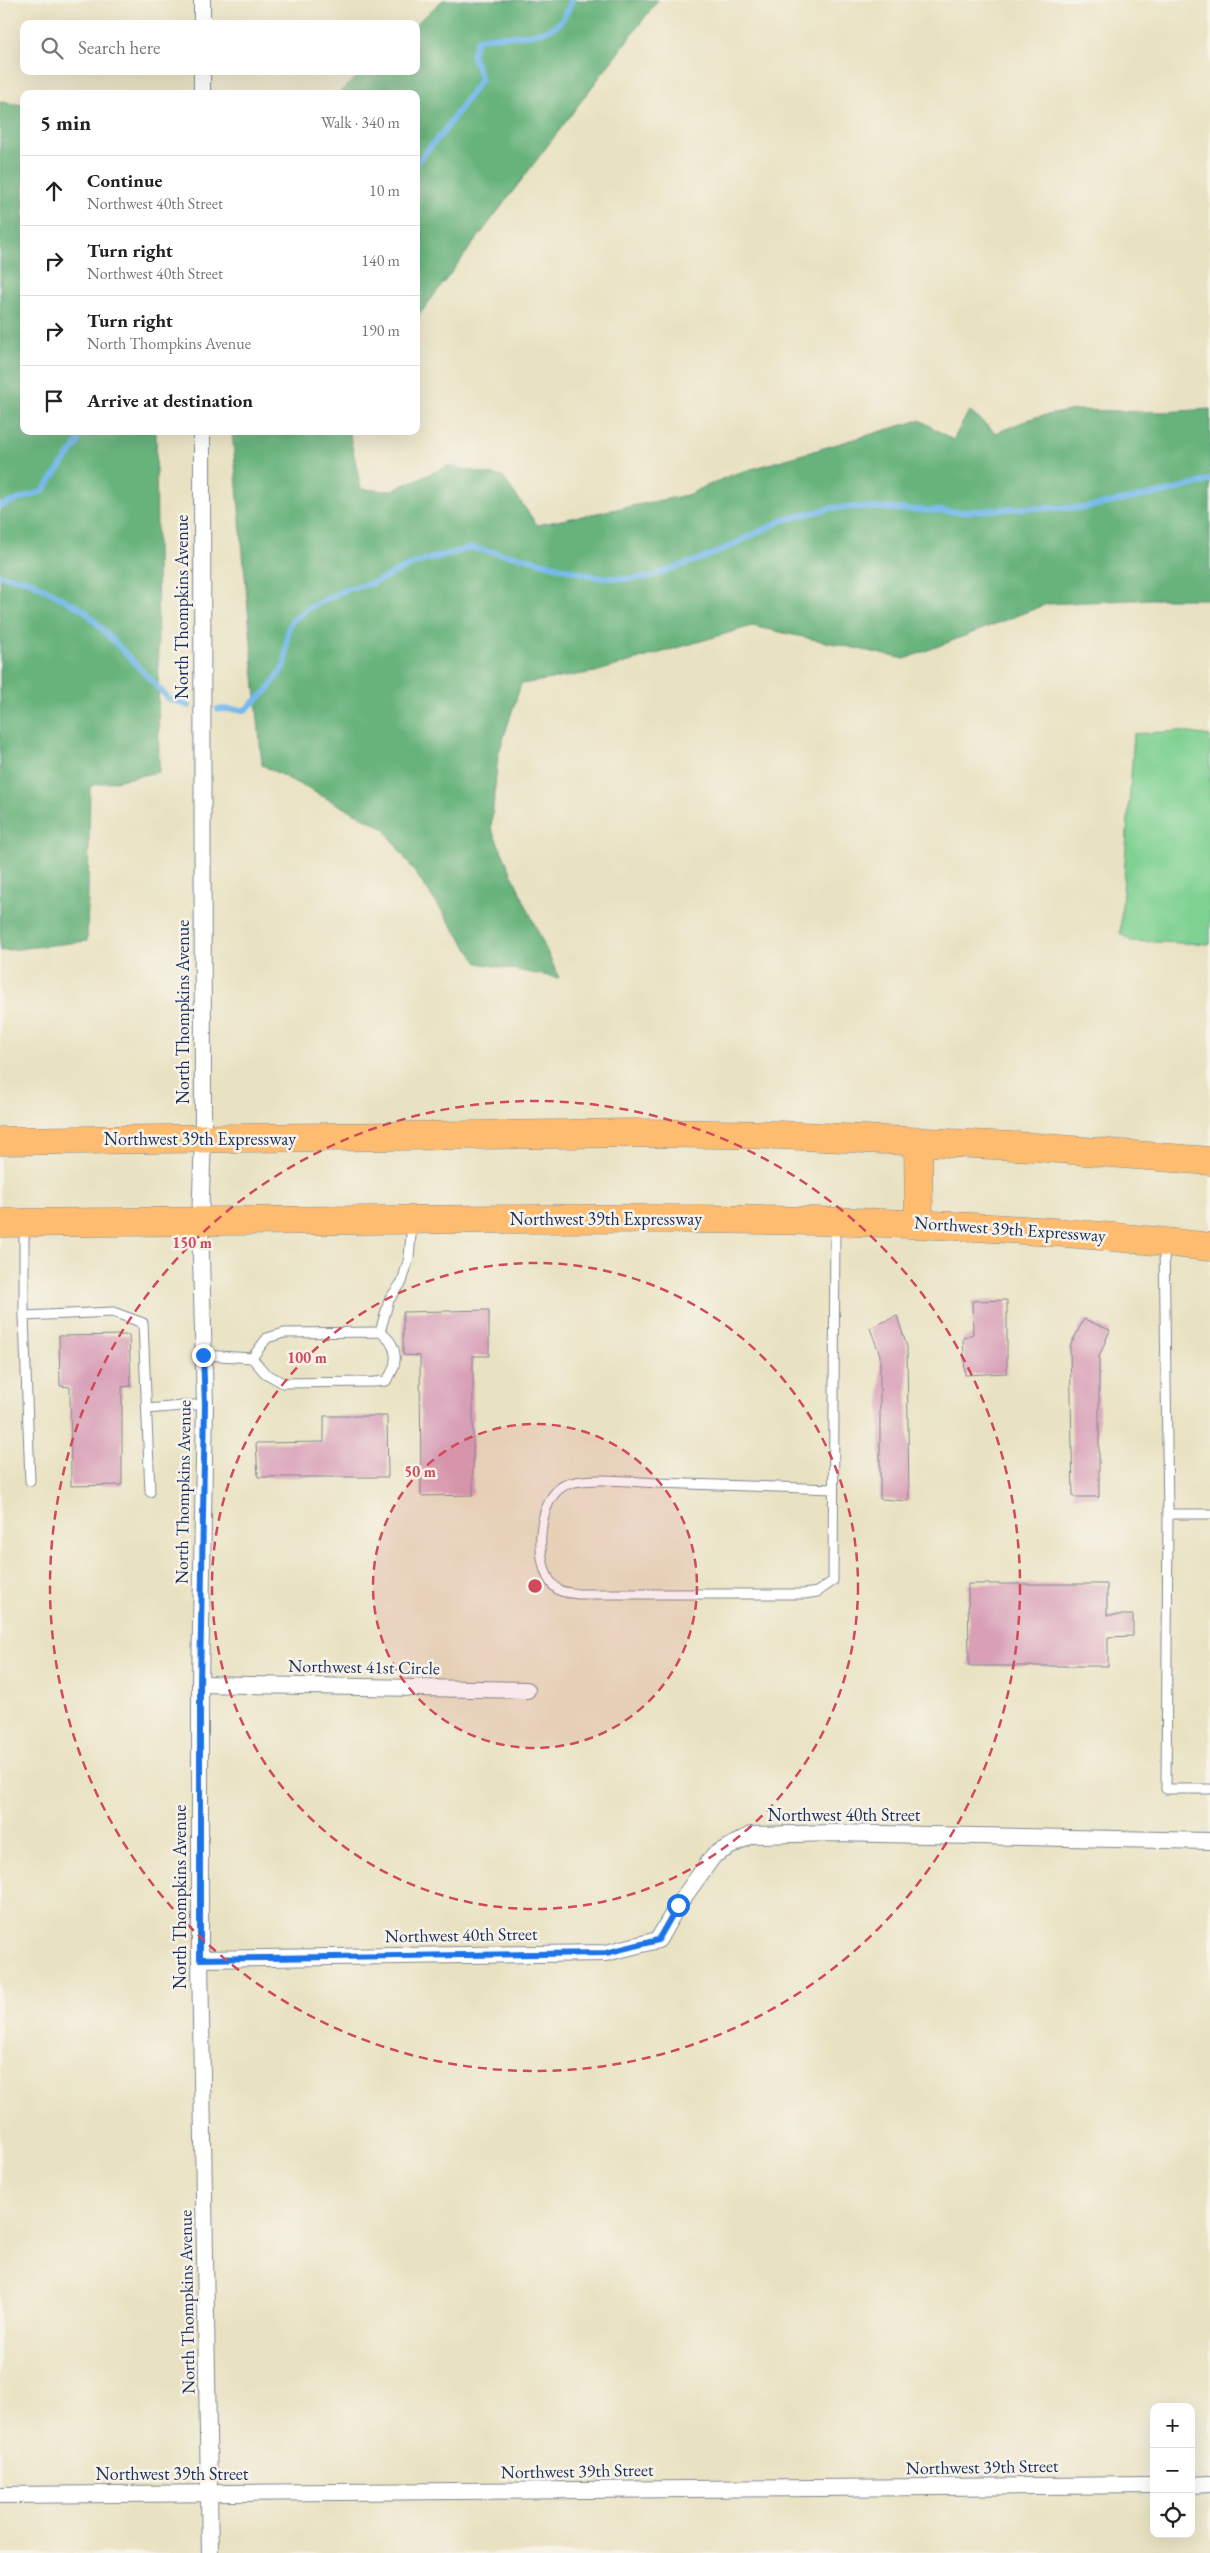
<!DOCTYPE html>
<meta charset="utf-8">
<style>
:root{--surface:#fff;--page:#f2f2f2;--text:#222;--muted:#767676;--line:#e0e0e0}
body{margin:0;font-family:"EB Garamond",serif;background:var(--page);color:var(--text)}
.controls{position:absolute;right:15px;bottom:15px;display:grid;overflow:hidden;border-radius:10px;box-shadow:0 5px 20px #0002}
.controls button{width:45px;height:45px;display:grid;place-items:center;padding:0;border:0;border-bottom:1px solid var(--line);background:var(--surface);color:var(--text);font:25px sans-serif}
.stop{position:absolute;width:15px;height:15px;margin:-11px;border:4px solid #1a73e8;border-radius:50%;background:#fff}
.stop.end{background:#1a73e8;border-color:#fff;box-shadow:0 1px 5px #0008}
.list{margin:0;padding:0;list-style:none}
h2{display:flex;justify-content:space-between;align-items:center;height:65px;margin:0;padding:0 20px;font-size:21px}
h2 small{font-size:16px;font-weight:400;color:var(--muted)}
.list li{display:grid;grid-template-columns:32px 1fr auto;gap:15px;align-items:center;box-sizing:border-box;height:70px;padding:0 20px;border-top:1px solid var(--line)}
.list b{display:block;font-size:19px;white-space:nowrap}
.list p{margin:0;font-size:16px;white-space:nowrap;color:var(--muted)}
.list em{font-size:16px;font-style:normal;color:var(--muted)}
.icon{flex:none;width:28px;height:28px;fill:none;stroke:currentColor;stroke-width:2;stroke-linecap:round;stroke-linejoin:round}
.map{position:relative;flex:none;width:1210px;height:2553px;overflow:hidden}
.search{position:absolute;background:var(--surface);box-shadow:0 5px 20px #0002;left:20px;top:20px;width:400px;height:55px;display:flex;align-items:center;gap:12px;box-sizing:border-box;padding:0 18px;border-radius:10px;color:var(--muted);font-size:19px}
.panel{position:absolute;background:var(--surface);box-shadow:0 5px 20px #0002;left:20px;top:90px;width:400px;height:345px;border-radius:10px}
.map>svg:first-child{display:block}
</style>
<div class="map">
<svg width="1210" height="2553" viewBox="0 0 1210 2553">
<rect width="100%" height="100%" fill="#f7f3e8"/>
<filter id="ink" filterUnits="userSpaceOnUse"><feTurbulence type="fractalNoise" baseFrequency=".02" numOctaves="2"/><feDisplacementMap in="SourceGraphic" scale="10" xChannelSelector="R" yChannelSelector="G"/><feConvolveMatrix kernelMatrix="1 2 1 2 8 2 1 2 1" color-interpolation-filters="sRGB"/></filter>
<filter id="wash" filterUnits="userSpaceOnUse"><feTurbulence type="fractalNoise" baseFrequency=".0096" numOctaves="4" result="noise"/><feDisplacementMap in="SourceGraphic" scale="20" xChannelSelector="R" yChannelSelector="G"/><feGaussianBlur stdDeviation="1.12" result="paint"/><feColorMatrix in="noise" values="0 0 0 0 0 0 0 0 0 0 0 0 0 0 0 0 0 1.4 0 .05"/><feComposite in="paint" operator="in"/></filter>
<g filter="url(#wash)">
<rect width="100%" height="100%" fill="#e9e2c2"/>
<polygon fill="#7fd192" stroke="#4d8078" points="1177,731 1210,736 1210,944 1131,941 1120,933 1134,734"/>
<g fill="#67b37c" stroke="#41716d">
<polygon points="443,0 658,0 416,319 416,94 338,94 363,71 416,71 416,24"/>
<polygon points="0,102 24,105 24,431 156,431 159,772 90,786 87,941 0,951"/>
<polygon points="1210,409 1210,599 1151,599 1047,604 905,659 752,626 595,672 521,684 498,755 491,828 559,978 478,963 384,828 262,765 232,431 349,431 361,489 390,491 448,466 503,477 537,525 687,495 731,475 920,420 953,440 969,411 996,433 1035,417 1075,410 1165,412"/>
</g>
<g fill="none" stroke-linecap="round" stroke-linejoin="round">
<g stroke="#76b9eb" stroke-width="6">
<path d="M416 163 444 131 481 79 472 54 478 39C502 33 544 41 561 21 566 16 569 6 572 0"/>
<polyline points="0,506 43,491 78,443 79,431"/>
<polyline points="0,575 30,581 85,611 169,699 189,706"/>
<polyline points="218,709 245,710 267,691 285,665 288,629 292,621 310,607 347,589 373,583 418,562 471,548 525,558 596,577 625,579 649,577 714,554 783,520 832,508 854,507 962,512 1023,508 1083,508 1171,491 1210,480"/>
</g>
</g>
<g id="blocks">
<g fill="#d89fb7">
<polygon points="1007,1300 1007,1373 965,1375 963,1338 973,1334 972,1301"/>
<polygon points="489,1310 489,1356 473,1356 473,1495 421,1496 420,1356 403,1355 403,1312"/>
<polygon points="897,1316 907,1347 909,1501 880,1499 880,1355 870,1328"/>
<polygon points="1084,1319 1110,1330 1099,1357 1099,1497 1073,1497 1070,1346"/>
<polygon points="129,1335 131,1386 122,1387 122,1485 71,1486 70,1387 60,1386 59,1336"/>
<polygon points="324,1416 387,1416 388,1477 258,1477 256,1443 324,1442"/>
<polygon points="968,1584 1107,1584 1107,1615 1133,1615 1133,1636 1108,1637 1108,1666 969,1666"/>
</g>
</g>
</g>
<g filter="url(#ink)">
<use href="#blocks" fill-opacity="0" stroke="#828890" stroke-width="1"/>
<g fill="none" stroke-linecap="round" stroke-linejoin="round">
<g stroke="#828890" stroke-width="11">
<g id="lane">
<polyline points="24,1226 24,1316 30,1481"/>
<polyline points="1164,1244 1168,1514"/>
<polyline points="24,1316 113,1312 143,1323 150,1492"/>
<polyline points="380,1332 389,1300 402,1282 409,1258 412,1223"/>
<path d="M203 1355 252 1358 265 1373 283 1383 374 1382 386 1381C400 1364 398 1344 380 1332L284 1333 267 1338 252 1358"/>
<polyline points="147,1409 205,1404"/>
<path d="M833 1489C774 1487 716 1485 658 1483 633 1482 594 1477 571 1483 533 1491 533 1577 559 1590 565 1593 572 1593 578 1594H804L817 1592 833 1581 835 1223"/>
<polyline points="1210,1514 1168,1514 1166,1789 1210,1789"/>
</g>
</g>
<g stroke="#828890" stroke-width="18">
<g id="street">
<polyline points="202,0 202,24"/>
<polyline points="202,71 202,94"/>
<polyline points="202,431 203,1138 200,1221 205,1404 200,1684 200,1959 210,2553"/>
<polyline points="200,1684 527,1690"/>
<polyline points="200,1959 606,1953 658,1940 678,1905 714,1855 751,1835 834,1833 1210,1841"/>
<polyline points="1191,2485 1210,2484"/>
<polyline points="0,2495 1154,2485"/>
</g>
</g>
<g stroke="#828890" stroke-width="29">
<g id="highway">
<polyline points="0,1141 639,1133 779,1135 1034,1147 1210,1161"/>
<polyline points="918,1141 919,1223"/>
<path d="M0 1223C176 1221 353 1220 529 1219 757 1218 984 1220 1210 1247"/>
</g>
</g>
<use href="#lane" stroke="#fff" stroke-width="9"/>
<use href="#street" stroke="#fff" stroke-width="16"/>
<use href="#highway" stroke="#febc70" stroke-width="28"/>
</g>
</g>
<g fill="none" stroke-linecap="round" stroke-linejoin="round" filter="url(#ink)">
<polyline stroke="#1a73e8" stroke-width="6" points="203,1355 205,1404 200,1684 200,1959 606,1953 658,1940 678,1905"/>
</g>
<circle cx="535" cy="1586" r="162" fill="#d1495b" fill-opacity=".12"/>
<g fill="none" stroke="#d1495b" stroke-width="2.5" stroke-dasharray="9 6">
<circle cx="535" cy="1586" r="162"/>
<circle cx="535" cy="1586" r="323"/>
<circle cx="535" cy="1586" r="485"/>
</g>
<g text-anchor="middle" stroke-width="5" stroke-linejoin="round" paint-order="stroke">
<g font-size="18" fill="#1b2f5e" stroke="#f7f3e8">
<text transform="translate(182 607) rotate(-90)" y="6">North Thompkins Avenue</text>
<text transform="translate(183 1012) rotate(-90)" y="6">North Thompkins Avenue</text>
<text x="200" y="1145">Northwest 39th Expressway</text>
<text x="606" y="1225">Northwest 39th Expressway</text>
<text transform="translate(1010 1229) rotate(4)" y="6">Northwest 39th Expressway</text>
<text transform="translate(183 1492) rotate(-89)" y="6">North Thompkins Avenue</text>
<text transform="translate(364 1667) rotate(1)" y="6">Northwest 41st Circle</text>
<text x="844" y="1821">Northwest 40th Street</text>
<text transform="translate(180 1897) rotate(-90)" y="6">North Thompkins Avenue</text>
<text transform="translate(461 1935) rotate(-1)" y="6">Northwest 40th Street</text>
<text transform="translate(187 2302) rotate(-91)" y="6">North Thompkins Avenue</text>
<text transform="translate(982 2467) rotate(-1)" y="6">Northwest 39th Street</text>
<text transform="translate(577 2471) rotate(-1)" y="6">Northwest 39th Street</text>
<text x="172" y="2480">Northwest 39th Street</text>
</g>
</g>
<circle cx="535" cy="1586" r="8" fill="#d1495b" stroke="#f7f3e8" stroke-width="2.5"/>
<g font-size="15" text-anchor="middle" font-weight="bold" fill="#d1495b" stroke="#f7f3e8" stroke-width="5" stroke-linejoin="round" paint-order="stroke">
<text x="192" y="1248">150 m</text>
<text x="307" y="1363">100 m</text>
<text x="420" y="1477">50 m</text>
</g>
</svg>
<div class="controls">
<button>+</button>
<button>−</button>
<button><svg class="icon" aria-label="locate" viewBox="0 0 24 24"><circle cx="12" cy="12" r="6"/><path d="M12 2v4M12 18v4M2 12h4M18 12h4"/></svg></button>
</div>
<div class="stop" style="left:678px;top:1905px"></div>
<div class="stop end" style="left:203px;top:1355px"></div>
<div class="search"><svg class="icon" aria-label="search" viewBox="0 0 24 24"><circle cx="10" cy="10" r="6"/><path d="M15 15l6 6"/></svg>Search here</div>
<section class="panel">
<h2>5 min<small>Walk · 340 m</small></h2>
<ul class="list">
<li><svg class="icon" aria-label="ahead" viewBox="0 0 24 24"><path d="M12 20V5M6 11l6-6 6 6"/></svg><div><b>Continue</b><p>Northwest 40th Street</p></div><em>10 m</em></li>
<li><svg class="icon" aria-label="right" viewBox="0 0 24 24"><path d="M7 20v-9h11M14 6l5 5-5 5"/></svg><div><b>Turn right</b><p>Northwest 40th Street</p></div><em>140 m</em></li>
<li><svg class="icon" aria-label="right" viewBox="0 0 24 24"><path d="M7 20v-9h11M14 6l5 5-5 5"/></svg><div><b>Turn right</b><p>North Thompkins Avenue</p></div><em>190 m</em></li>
<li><svg class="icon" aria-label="arrive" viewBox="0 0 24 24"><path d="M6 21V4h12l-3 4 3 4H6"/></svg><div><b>Arrive at destination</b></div></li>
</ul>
</section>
</div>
